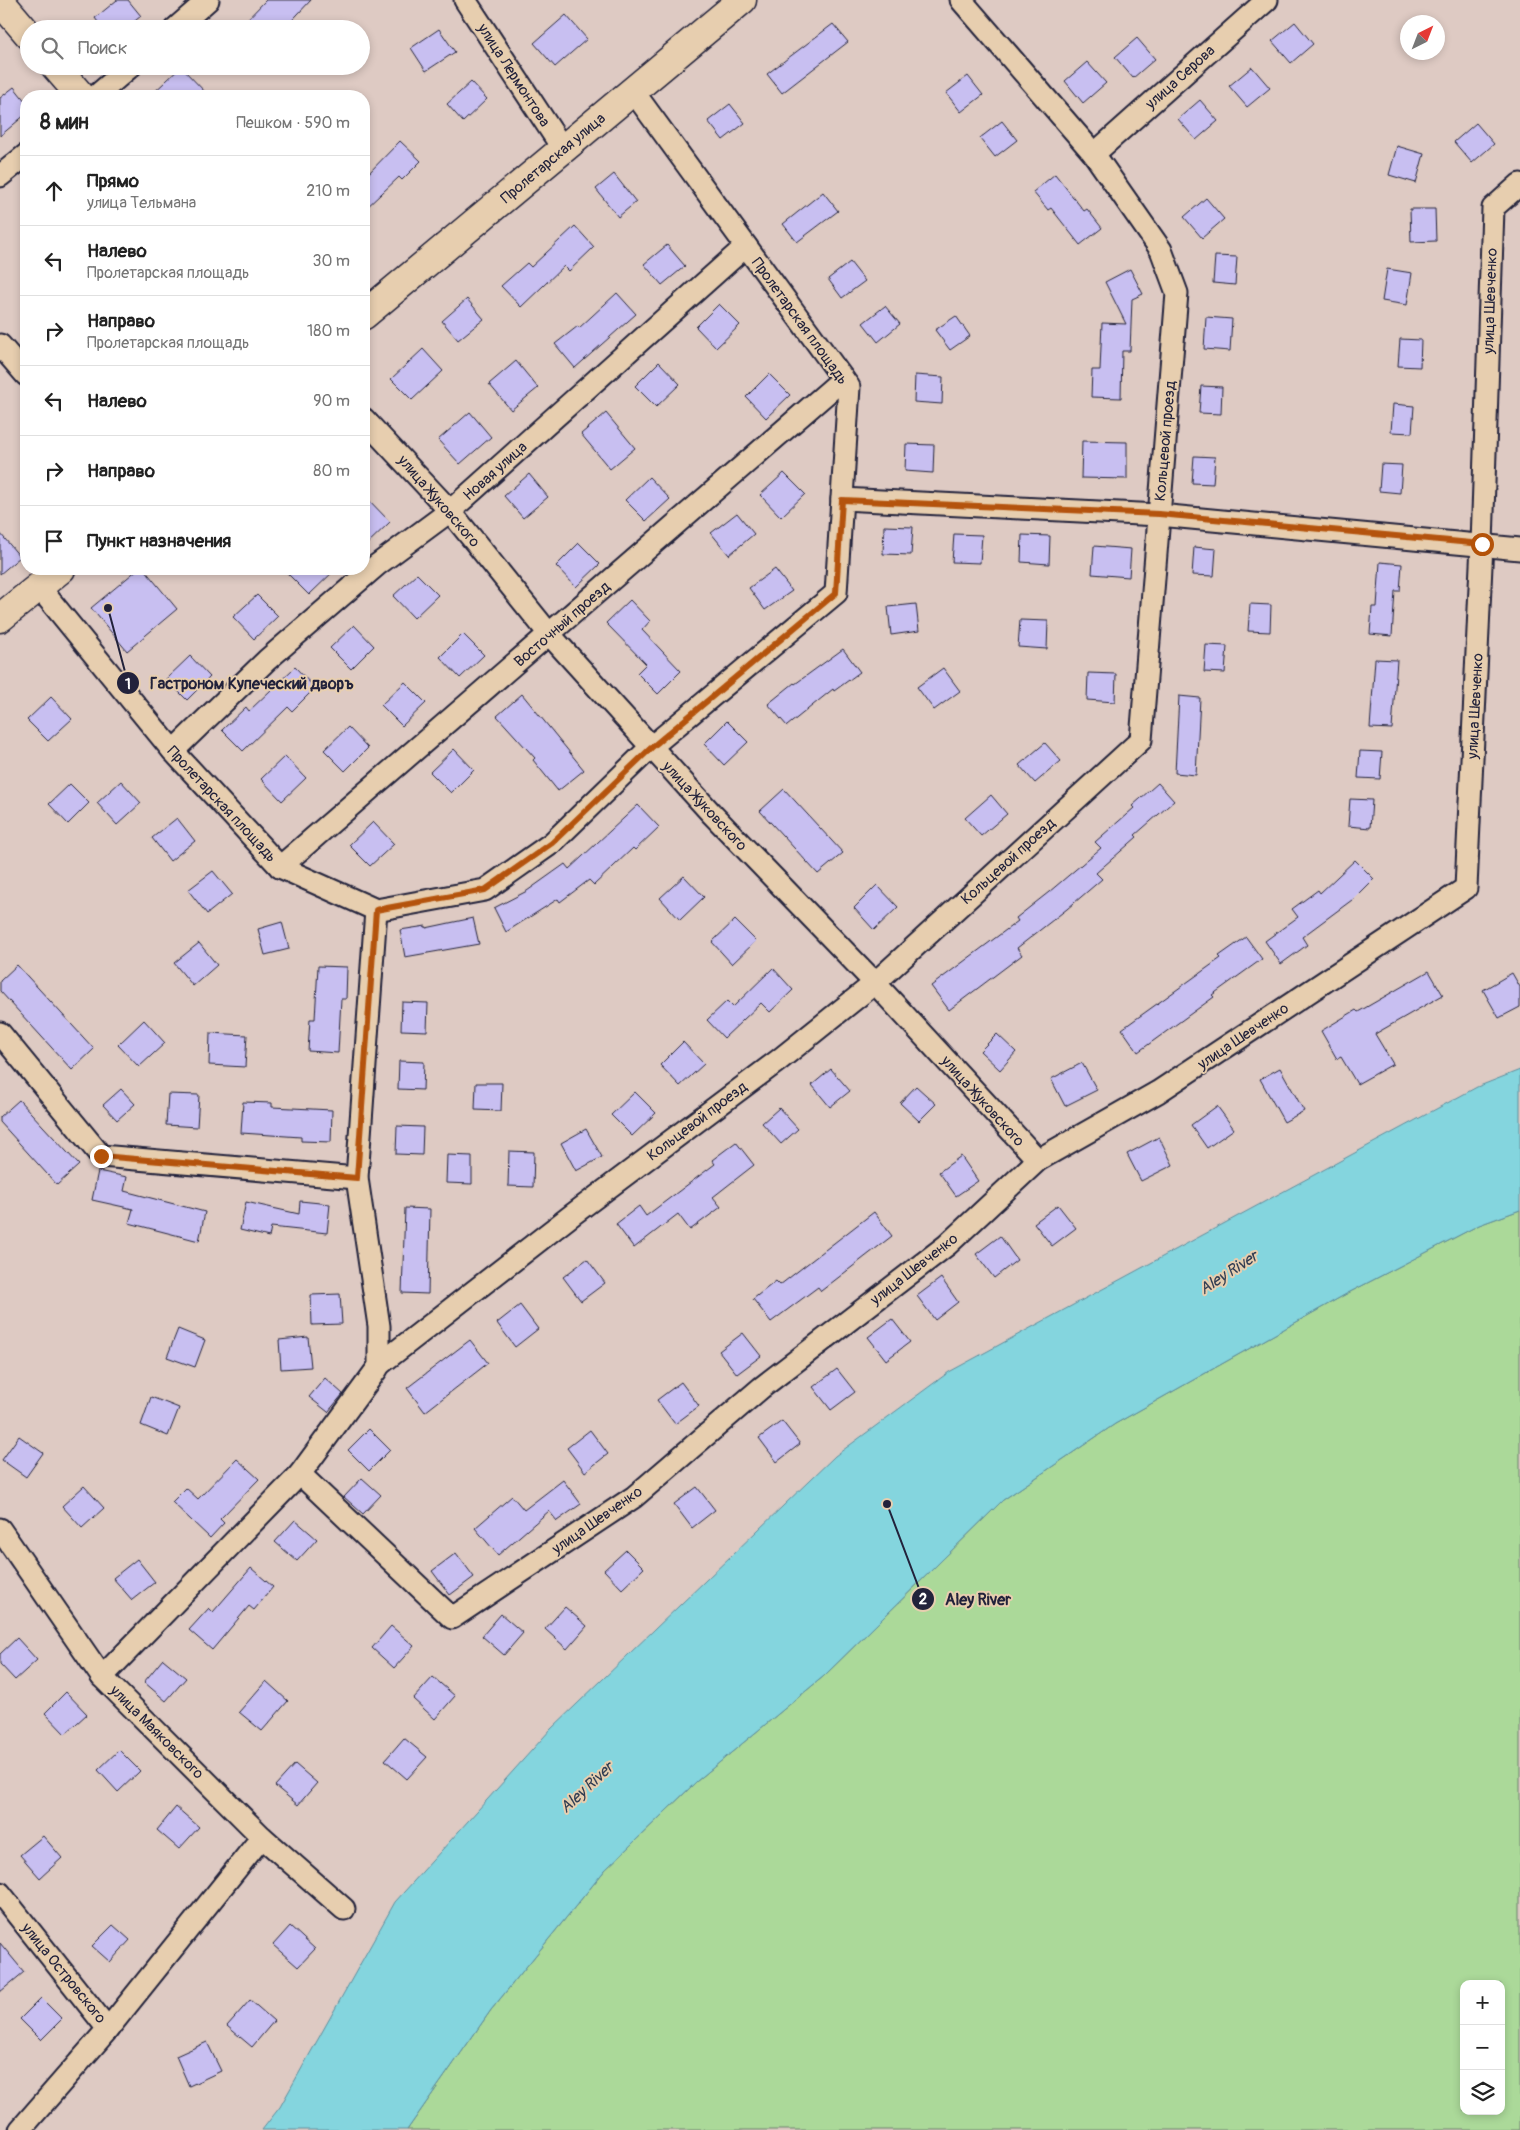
<!DOCTYPE html>
<html lang="ru">
<meta charset="utf-8">
<style>
:root{--surface:#fff;--page:#f2f2f2;--text:#222;--muted:#767676;--line:#e0e0e0}
body{margin:0;font-family:Pangolin,sans-serif;background:var(--page);color:var(--text)}
.controls{position:absolute;right:15px;bottom:15px;display:grid;overflow:hidden;border-radius:10px;box-shadow:0 2px 8px #0003}
.controls button{width:45px;height:45px;display:grid;place-items:center;padding:0;border:0;border-bottom:1px solid var(--line);background:var(--surface);color:var(--text);font:25px sans-serif}
.compass{position:absolute;left:1400px;top:15px;width:45px;height:45px;border-radius:50%;background:var(--surface);box-shadow:0 2px 8px #0003;rotate:42deg}
.stop{position:absolute;width:15px;height:15px;margin:-11px;border:4px solid #b45309;border-radius:50%;background:#fff}
.stop.end{background:#b45309;border-color:#fff;box-shadow:0 1px 5px #0008}
.list{margin:0;padding:0;list-style:none}
h2{display:flex;justify-content:space-between;align-items:center;height:65px;margin:0;padding:0 20px;font-size:21px}
h2 small{font-size:16px;font-weight:400;color:var(--muted)}
.list li{display:grid;grid-template-columns:32px 1fr auto;gap:15px;align-items:center;box-sizing:border-box;height:70px;padding:0 20px;border-top:1px solid var(--line)}
.list b{display:block;font-size:19px;white-space:nowrap}
.list p{margin:0;font-size:16px;white-space:nowrap;color:var(--muted)}
.list em{font-size:16px;font-style:normal;color:var(--muted)}
.icon{flex:none;width:28px;height:28px;fill:none;stroke:currentColor;stroke-width:2;stroke-linecap:round;stroke-linejoin:round}
.map{position:relative;flex:none;width:1520px;height:2130px;overflow:hidden}
.search{position:absolute;background:var(--surface);box-shadow:0 2px 8px #0003;left:20px;top:20px;width:350px;height:55px;display:flex;align-items:center;gap:12px;box-sizing:border-box;padding:0 18px;border-radius:28px;color:var(--muted);font-size:19px}
.panel{position:absolute;background:var(--surface);box-shadow:0 2px 8px #0003;left:20px;top:90px;width:350px;height:485px;border-radius:20px}
.map>svg:first-child{display:block}
</style>
<div class="map">
<svg width="1520" height="2130" viewBox="0 0 1520 2130">
<rect width="100%" height="100%" fill="#decac3"/>
<filter id="ink" filterUnits="userSpaceOnUse"><feTurbulence type="fractalNoise" baseFrequency=".02" numOctaves="2"/><feDisplacementMap in="SourceGraphic" scale="10" xChannelSelector="R" yChannelSelector="G"/><feConvolveMatrix kernelMatrix="1 2 1 2 8 2 1 2 1" color-interpolation-filters="sRGB"/></filter>
<g filter="url(#ink)">
<path fill="#abd999" stroke="#667e6a" fill-rule="evenodd" d="M1520 1210V2130H407L491 2010 605 1870 697 1781 824 1676 1003 1500 1115 1424 1348 1293 1479 1225ZM1464 1984H1501V2111H1464Z"/>
<polygon fill="#84d5de" stroke="#5d8d9d" points="1520,1070 1520,1210 1479,1225 1348,1293 1115,1424 1003,1500 824,1676 697,1781 605,1870 491,2010 407,2130 262,2130 280,2107 395,1902 551,1729 835,1456 949,1372 1477,1087"/>
<g fill="#c8bff1" stroke="#22223b">
<polygon points="117,0 128,0 141,16 125,29 103,29 95,18"/>
<polygon points="266,0 311,0 284,29 238,29"/>
<polygon points="566,15 587,39 555,67 534,43"/>
<polygon points="1295,22 1313,44 1291,63 1272,41"/>
<polygon points="833,24 848,42 782,93 767,74"/>
<polygon points="439,29 455,52 426,71 411,48"/>
<polygon points="1137,38 1155,59 1133,78 1115,57"/>
<polygon points="1087,62 1106,83 1083,103 1065,81"/>
<polygon points="181,67 209,96 150,96"/>
<polygon points="1252,67 1270,88 1247,107 1229,86"/>
<polygon points="968,76 983,95 961,112 946,93"/>
<polygon points="471,82 487,99 463,122 447,104"/>
<polygon points="14,87 26,102 26,114 0,136 0,98"/>
<polygon points="1200,100 1218,121 1196,140 1178,119"/>
<polygon points="730,104 745,123 723,140 708,121"/>
<polygon points="1002,121 1017,140 995,157 980,138"/>
<polygon points="1476,123 1494,144 1472,163 1454,142"/>
<polygon points="400,141 421,161 402,180 399,177 364,210 364,178"/>
<polygon points="1397,146 1424,154 1416,183 1389,175"/>
<polygon points="614,174 636,202 618,217 596,189"/>
<polygon points="1055,174 1084,211 1087,209 1102,228 1080,245 1051,208 1048,210 1033,192"/>
<polygon points="823,192 838,211 797,242 783,224"/>
<polygon points="1206,198 1224,219 1202,238 1184,217"/>
<polygon points="1410,209 1435,209 1436,241 1411,242"/>
<polygon points="575,226 594,247 569,271 564,266 521,307 501,286 527,263 531,267"/>
<polygon points="667,245 685,266 662,285 644,264"/>
<polygon points="1215,256 1237,257 1235,285 1213,283"/>
<polygon points="850,262 865,281 842,298 828,279"/>
<polygon points="1130,269 1143,294 1132,299 1130,351 1122,351 1121,398 1091,397 1092,370 1100,370 1102,323 1126,324 1105,282"/>
<polygon points="1387,269 1412,273 1407,305 1382,301"/>
<polygon points="617,293 636,314 575,368 555,344 578,326 579,328"/>
<polygon points="467,299 484,319 458,340 442,321"/>
<polygon points="719,304 740,325 716,348 696,327"/>
<polygon points="885,306 900,324 878,342 863,323"/>
<polygon points="956,316 970,336 950,350 935,330"/>
<polygon points="1206,317 1232,319 1230,351 1204,349"/>
<polygon points="1400,339 1421,340 1420,367 1398,366"/>
<polygon points="423,349 443,371 412,400 391,379"/>
<polygon points="516,361 538,388 511,410 489,384"/>
<polygon points="659,362 680,384 656,407 635,386"/>
<polygon points="769,374 790,395 766,418 746,397"/>
<polygon points="915,375 943,377 942,404 914,402"/>
<polygon points="1201,386 1222,387 1221,414 1199,413"/>
<polygon points="1393,404 1414,406 1412,433 1391,432"/>
<polygon points="470,412 491,437 460,464 438,440"/>
<polygon points="606,413 635,448 610,469 581,434"/>
<polygon points="1082,441 1127,442 1127,479 1081,478"/>
<polygon points="906,444 934,445 933,473 905,471"/>
<polygon points="1194,456 1215,457 1213,484 1192,483"/>
<polygon points="1381,464 1402,465 1400,493 1379,491"/>
<polygon points="784,473 805,494 781,517 760,495"/>
<polygon points="529,474 548,497 523,518 504,496"/>
<polygon points="649,477 670,499 646,521 625,500"/>
<polygon points="364,495 390,522 364,547"/>
<polygon points="737,513 754,534 729,555 711,533"/>
<polygon points="884,526 913,527 911,555 883,554"/>
<polygon points="0,533 20,557 0,574"/>
<polygon points="954,534 982,535 980,563 952,562"/>
<polygon points="1022,535 1050,536 1049,564 1021,562"/>
<polygon points="579,543 600,564 576,587 556,566"/>
<polygon points="1094,546 1131,549 1129,577 1092,574"/>
<polygon points="1194,547 1216,549 1214,576 1192,575"/>
<polygon points="1380,562 1402,564 1400,591 1395,591 1392,636 1370,634 1372,607 1377,607"/>
<polygon points="138,569 144,569 177,609 127,651 91,608"/>
<polygon points="283,569 336,569 309,595"/>
<polygon points="775,569 792,591 765,610 749,588"/>
<polygon points="417,574 438,595 414,618 393,596"/>
<polygon points="257,595 278,616 254,639 233,617"/>
<polygon points="630,600 650,621 642,630 681,671 658,694 637,673 646,664 606,623"/>
<polygon points="916,604 919,631 891,635 888,607"/>
<polygon points="1250,604 1271,605 1270,632 1248,631"/>
<polygon points="1020,620 1048,621 1047,649 1018,647"/>
<polygon points="354,625 374,646 351,669 330,648"/>
<polygon points="463,634 484,655 460,678 440,657"/>
<polygon points="1206,645 1227,646 1225,673 1204,672"/>
<polygon points="843,649 860,672 834,691 833,689 787,726 768,704 794,683 795,684"/>
<polygon points="190,656 210,677 187,700 166,679"/>
<polygon points="1375,659 1397,660 1392,729 1370,728"/>
<polygon points="295,667 315,688 292,711 288,707 243,751 222,730 246,707 249,711"/>
<polygon points="943,668 960,691 934,710 917,687"/>
<polygon points="1088,673 1116,674 1115,702 1087,700"/>
<polygon points="405,682 426,703 402,726 381,705"/>
<polygon points="522,694 584,770 558,791 533,760 535,758 497,716"/>
<polygon points="1179,696 1200,698 1196,775 1175,773"/>
<polygon points="51,697 72,719 48,741 27,720"/>
<polygon points="727,721 748,742 724,765 704,744"/>
<polygon points="348,727 368,748 345,771 324,750"/>
<polygon points="1045,743 1061,761 1035,783 1019,765"/>
<polygon points="454,749 474,770 451,793 430,772"/>
<polygon points="1360,751 1382,752 1380,779 1358,778"/>
<polygon points="285,756 306,778 282,801 261,779"/>
<polygon points="121,781 141,803 117,825 97,803"/>
<polygon points="1158,783 1174,801 1135,835 1137,837 1096,873 1102,879 1067,909 1017,948 1022,955 949,1010 931,986 1018,921 1016,918 1049,892 1101,848 1095,842 1134,808 1132,806"/>
<polygon points="70,784 89,803 68,824 49,804"/>
<polygon points="784,789 843,853 818,874 760,811"/>
<polygon points="991,795 1007,814 981,836 965,818"/>
<polygon points="1350,799 1372,800 1370,828 1348,826"/>
<polygon points="638,805 659,827 635,850 633,848 594,885 589,880 560,902 558,899 506,932 494,908 527,891 565,864 569,869"/>
<polygon points="177,818 195,841 170,861 152,838"/>
<polygon points="373,822 394,844 370,866 349,845"/>
<polygon points="1355,860 1374,879 1356,897 1302,937 1307,945 1281,964 1265,941 1298,917 1292,909 1318,890 1320,893"/>
<polygon points="213,871 232,894 207,914 188,890"/>
<polygon points="684,876 704,897 680,920 660,898"/>
<polygon points="877,885 898,907 874,930 854,908"/>
<polygon points="473,918 479,944 405,957 400,930 426,926 426,928"/>
<polygon points="735,920 756,941 732,964 712,942"/>
<polygon points="282,922 289,949 265,955 258,929"/>
<polygon points="1246,937 1262,959 1212,995 1214,997 1138,1052 1122,1029 1221,958 1219,956"/>
<polygon points="199,943 217,965 193,986 174,963"/>
<polygon points="17,965 94,1049 72,1070 0,991 0,981"/>
<polygon points="318,966 347,967 346,999 341,999 338,1053 308,1051 310,1019 315,1019"/>
<polygon points="773,968 793,990 770,1012 761,1003 724,1038 707,1020 727,1001 733,1007"/>
<polygon points="1429,971 1443,995 1375,1034 1393,1064 1357,1084 1341,1057 1337,1059 1321,1031 1356,1010 1358,1012"/>
<polygon points="1512,973 1520,987 1520,1007 1499,1018 1483,990"/>
<polygon points="402,1002 428,1003 427,1031 401,1030"/>
<polygon points="144,1020 165,1043 139,1067 118,1045"/>
<polygon points="210,1033 247,1035 245,1067 209,1065"/>
<polygon points="997,1034 1016,1052 1000,1070 980,1051"/>
<polygon points="683,1042 704,1064 680,1086 660,1065"/>
<polygon points="399,1061 424,1062 423,1090 398,1089"/>
<polygon points="1082,1063 1097,1090 1065,1106 1051,1079"/>
<polygon points="1280,1068 1304,1111 1284,1122 1260,1079"/>
<polygon points="831,1069 850,1091 830,1107 812,1085"/>
<polygon points="476,1083 502,1083 501,1111 475,1110"/>
<polygon points="916,1086 936,1104 919,1121 900,1103"/>
<polygon points="121,1089 135,1104 117,1120 103,1105"/>
<polygon points="635,1092 656,1113 632,1136 611,1115"/>
<polygon points="168,1094 199,1095 197,1127 166,1125"/>
<polygon points="19,1100 79,1165 57,1185 0,1122 0,1117"/>
<polygon points="243,1102 272,1103 272,1107 332,1110 331,1142 301,1141 301,1137 241,1133"/>
<polygon points="1217,1106 1234,1129 1207,1148 1191,1125"/>
<polygon points="779,1108 798,1129 781,1144 762,1123"/>
<polygon points="397,1126 423,1127 422,1155 396,1154"/>
<polygon points="586,1129 602,1157 576,1171 561,1143"/>
<polygon points="1159,1137 1173,1165 1141,1181 1127,1154"/>
<polygon points="736,1142 754,1165 713,1197 721,1207 690,1230 678,1214 634,1248 616,1224 639,1206 646,1216 715,1164 712,1160"/>
<polygon points="509,1151 534,1152 533,1187 508,1186"/>
<polygon points="447,1155 472,1156 472,1184 446,1183"/>
<polygon points="961,1156 978,1181 956,1196 939,1172"/>
<polygon points="98,1171 127,1177 124,1191 205,1212 199,1241 129,1223 133,1209 92,1200"/>
<polygon points="300,1201 330,1204 327,1233 271,1227 269,1237 240,1230 246,1202 299,1214"/>
<polygon points="1058,1205 1076,1228 1052,1246 1034,1223"/>
<polygon points="405,1208 430,1209 428,1294 402,1293"/>
<polygon points="874,1212 892,1236 821,1291 818,1287 771,1322 753,1299 776,1281 780,1285"/>
<polygon points="1000,1236 1017,1260 994,1278 976,1254"/>
<polygon points="587,1259 605,1283 581,1301 563,1277"/>
<polygon points="941,1278 958,1302 935,1320 917,1296"/>
<polygon points="340,1294 342,1324 312,1325 311,1295"/>
<polygon points="520,1305 538,1329 515,1347 497,1323"/>
<polygon points="892,1319 910,1342 886,1360 868,1337"/>
<polygon points="178,1329 205,1340 195,1367 167,1357"/>
<polygon points="743,1333 761,1356 737,1374 719,1351"/>
<polygon points="308,1337 311,1367 281,1369 279,1340"/>
<polygon points="470,1340 488,1363 425,1412 407,1388"/>
<polygon points="837,1369 855,1392 831,1410 813,1387"/>
<polygon points="325,1378 343,1394 328,1412 309,1397"/>
<polygon points="681,1382 699,1406 675,1424 657,1400"/>
<polygon points="151,1397 179,1408 168,1436 141,1425"/>
<polygon points="782,1421 800,1444 777,1462 759,1438"/>
<polygon points="369,1429 390,1450 369,1471 348,1450"/>
<polygon points="590,1430 608,1454 585,1472 567,1448"/>
<polygon points="19,1436 43,1453 26,1477 2,1460"/>
<polygon points="237,1459 259,1479 220,1519 224,1523 210,1538 172,1502 186,1488 198,1499"/>
<polygon points="362,1478 381,1495 363,1514 344,1497"/>
<polygon points="563,1480 581,1504 557,1521 549,1511 498,1555 475,1528 512,1496 524,1510"/>
<polygon points="84,1486 104,1508 82,1528 62,1506"/>
<polygon points="697,1487 715,1510 692,1528 674,1504"/>
<polygon points="295,1520 317,1539 297,1561 275,1542"/>
<polygon points="626,1550 644,1568 622,1589 604,1570"/>
<polygon points="456,1553 474,1577 450,1595 432,1571"/>
<polygon points="137,1559 155,1582 132,1600 113,1578"/>
<polygon points="251,1568 273,1587 254,1610 249,1606 212,1650 189,1630 209,1608 213,1612"/>
<polygon points="565,1607 587,1626 567,1649 545,1629"/>
<polygon points="501,1614 523,1633 504,1655 482,1636"/>
<polygon points="391,1626 414,1646 394,1668 372,1648"/>
<polygon points="17,1638 37,1660 15,1680 0,1664 0,1654"/>
<polygon points="163,1659 186,1678 166,1701 144,1682"/>
<polygon points="433,1677 455,1696 435,1719 413,1699"/>
<polygon points="266,1681 288,1701 262,1731 239,1712"/>
<polygon points="66,1692 87,1714 65,1734 45,1713"/>
<polygon points="404,1738 427,1757 407,1779 385,1760"/>
<polygon points="119,1750 140,1771 118,1792 98,1770"/>
<polygon points="295,1764 317,1783 298,1805 275,1786"/>
<polygon points="176,1807 199,1827 179,1849 157,1830"/>
<polygon points="43,1836 62,1858 40,1878 20,1855"/>
<polygon points="113,1925 130,1940 110,1962 92,1946"/>
<polygon points="290,1926 315,1949 298,1967 273,1945"/>
<polygon points="0,1943 24,1972 0,1992"/>
<polygon points="41,1998 62,2019 41,2040 20,2019"/>
<polygon points="250,2000 274,2021 252,2047 227,2026"/>
<polygon points="207,2042 221,2071 189,2086 176,2056"/>
</g>
<g fill="none" stroke-linecap="round" stroke-linejoin="round">
<g stroke="#22223b" stroke-width="25">
<g id="minor">
<polyline points="465,0 563,149"/>
<polyline points="175,29 208,0"/>
<polyline points="96,96 131,66"/>
<polyline points="1094,154 1267,0"/>
<polyline points="0,176 26,155"/>
<polyline points="0,345 26,375"/>
<polyline points="364,419 450,511 550,635 712,814 875,983 1038,1160"/>
<polyline points="842,499 1159,515 1520,549"/>
<polyline points="39,587 173,751 280,867 376,910 485,890 552,843 651,747 836,593 849,387 633,91"/>
<polyline points="173,751 267,660 377,565 450,511 746,246"/>
<polyline points="280,867 843,379"/>
<polyline points="376,910 357,1178 379,1326 379,1365 377,1369 300,1474 452,1618 634,1497 761,1388 947,1245 1038,1160 1158,1092 1466,888 1482,544 1493,208 1520,184"/>
<polyline points="0,1033 101,1156 357,1178"/>
<polyline points="379,1365 572,1215 779,1060 875,983 1141,740 1177,293 1161,250 1094,154 961,0"/>
<polyline points="0,1529 102,1677 262,1837 344,1909"/>
<polyline points="102,1677 300,1474"/>
<polyline points="0,1893 108,2029"/>
<polyline points="20,2130 108,2029 262,1837"/>
</g>
</g>
<g stroke="#22223b" stroke-width="31">
<g id="tertiary">
<polyline points="0,1 29,35"/>
<polyline points="55,66 81,96"/>
<polyline points="364,315 742,0"/>
<polyline points="0,618 61,569"/>
</g>
</g>
<use href="#minor" stroke="#e7ceaf" stroke-width="21"/>
<use href="#tertiary" stroke="#e7ceaf" stroke-width="28"/>
</g>
</g>
<g fill="none" stroke-linecap="round" stroke-linejoin="round" filter="url(#ink)">
<polyline stroke="#b45309" stroke-width="6" points="101,1156 357,1178 376,910 485,890 552,843 651,748 836,593 842,500 1159,514 1482,544"/>
</g>
<g text-anchor="middle" stroke-width="4" stroke-linejoin="round" paint-order="stroke">
<g font-size="15" fill="#22223b" stroke="#e7ceaf">
<text transform="translate(514 75) rotate(57)" y="5">улица Лермонтова</text>
<text transform="translate(1180 77) rotate(-42)" y="5">улица Серова</text>
<text transform="translate(553 158) rotate(-40)" y="5">Пролетарская улица</text>
<text transform="translate(1490 301) rotate(-88)" y="5">улица Шевченко</text>
<text transform="translate(800 321) rotate(54)" y="5">Пролетарская площадь</text>
<text transform="translate(1165 441) rotate(-85)" y="5">Кольцевой проезд</text>
<text transform="translate(495 471) rotate(-42)" y="5">Новая улица</text>
<text transform="translate(439 501) rotate(49)" y="5">улица Жуковского</text>
<text transform="translate(562 624) rotate(-41)" y="5">Восточный проезд</text>
<text transform="translate(1475 706) rotate(-87)" y="5">улица Шевченко</text>
<text transform="translate(222 804) rotate(47)" y="5">Пролетарская площадь</text>
<text transform="translate(705 806) rotate(47)" y="5">улица Жуковского</text>
<text transform="translate(1008 861) rotate(-42)" y="5">Кольцевой проезд</text>
<text transform="translate(1243 1036) rotate(-34)" y="5">улица Шевченко</text>
<text transform="translate(983 1101) rotate(48)" y="5">улица Жуковского</text>
<text transform="translate(697 1121) rotate(-37)" y="5">Кольцевой проезд</text>
<text transform="translate(914 1269) rotate(-38)" y="5">улица Шевченко</text>
<text transform="translate(597 1520) rotate(-35)" y="5">улица Шевченко</text>
<text transform="translate(157 1732) rotate(45)" y="5">улица Маяковского</text>
<text transform="translate(64 1973) rotate(51)" y="5">улица Островского</text>
</g>
<g font-size="16" font-style="italic" fill="#313d53" stroke="#e7ceaf">
<text transform="translate(1228 1272) rotate(-33)" y="6">Aley River</text>
<text transform="translate(586 1787) rotate(-43)" y="6">Aley River</text>
</g>
</g>
<path fill="none" stroke="#22223b" stroke-width="2" d="M108 608L128 683M887 1504L923 1599"/>
<g fill="#22223b" stroke="#e7ceaf" stroke-width="2">
<circle cx="108" cy="608" r="5"/>
<circle cx="887" cy="1504" r="5"/>
<circle cx="128" cy="683" r="12"/>
<circle cx="923" cy="1599" r="12"/>
</g>
<g font-size="15" text-anchor="middle" font-weight="bold" fill="#fff">
<text x="128" y="689">1</text>
<text x="923" y="1604">2</text>
</g>
<g font-size="16" text-anchor="middle" font-weight="bold" fill="#22223b" stroke="#e7ceaf" stroke-width="4" stroke-linejoin="round" paint-order="stroke">
<text x="252" y="689">Гастроном Купеческий дворъ</text>
<text x="978" y="1605">Aley River</text>
</g>
</svg>
<div class="controls">
<button>+</button>
<button>−</button>
<button><svg class="icon" aria-label="layers" viewBox="0 0 24 24"><path d="M12 4l9 5-9 5-9-5zM3 14l9 5 9-5"/></svg></button>
</div>
<svg class="compass" viewBox="-18 -18 36 36"><path d="M0-13l5 13h-10z" fill="#e53935"/><path d="M0 13l5-13h-10z" fill="#767676"/></svg>
<div class="stop" style="left:1482px;top:544px"></div>
<div class="stop end" style="left:101px;top:1156px"></div>
<div class="search"><svg class="icon" aria-label="search" viewBox="0 0 24 24"><circle cx="10" cy="10" r="6"/><path d="M15 15l6 6"/></svg>Поиск</div>
<section class="panel">
<h2>8 мин<small>Пешком · 590 m</small></h2>
<ul class="list">
<li><svg class="icon" aria-label="ahead" viewBox="0 0 24 24"><path d="M12 20V5M6 11l6-6 6 6"/></svg><div><b>Прямо</b><p>улица Тельмана</p></div><em>210 m</em></li>
<li><svg class="icon" aria-label="left" viewBox="0 0 24 24"><path d="M17 20v-9H6M10 6l-5 5 5 5"/></svg><div><b>Налево</b><p>Пролетарская площадь</p></div><em>30 m</em></li>
<li><svg class="icon" aria-label="right" viewBox="0 0 24 24"><path d="M7 20v-9h11M14 6l5 5-5 5"/></svg><div><b>Направо</b><p>Пролетарская площадь</p></div><em>180 m</em></li>
<li><svg class="icon" aria-label="left" viewBox="0 0 24 24"><path d="M17 20v-9H6M10 6l-5 5 5 5"/></svg><div><b>Налево</b></div><em>90 m</em></li>
<li><svg class="icon" aria-label="right" viewBox="0 0 24 24"><path d="M7 20v-9h11M14 6l5 5-5 5"/></svg><div><b>Направо</b></div><em>80 m</em></li>
<li><svg class="icon" aria-label="arrive" viewBox="0 0 24 24"><path d="M6 21V4h12l-3 4 3 4H6"/></svg><div><b>Пункт назначения</b></div></li>
</ul>
</section>
</div>
